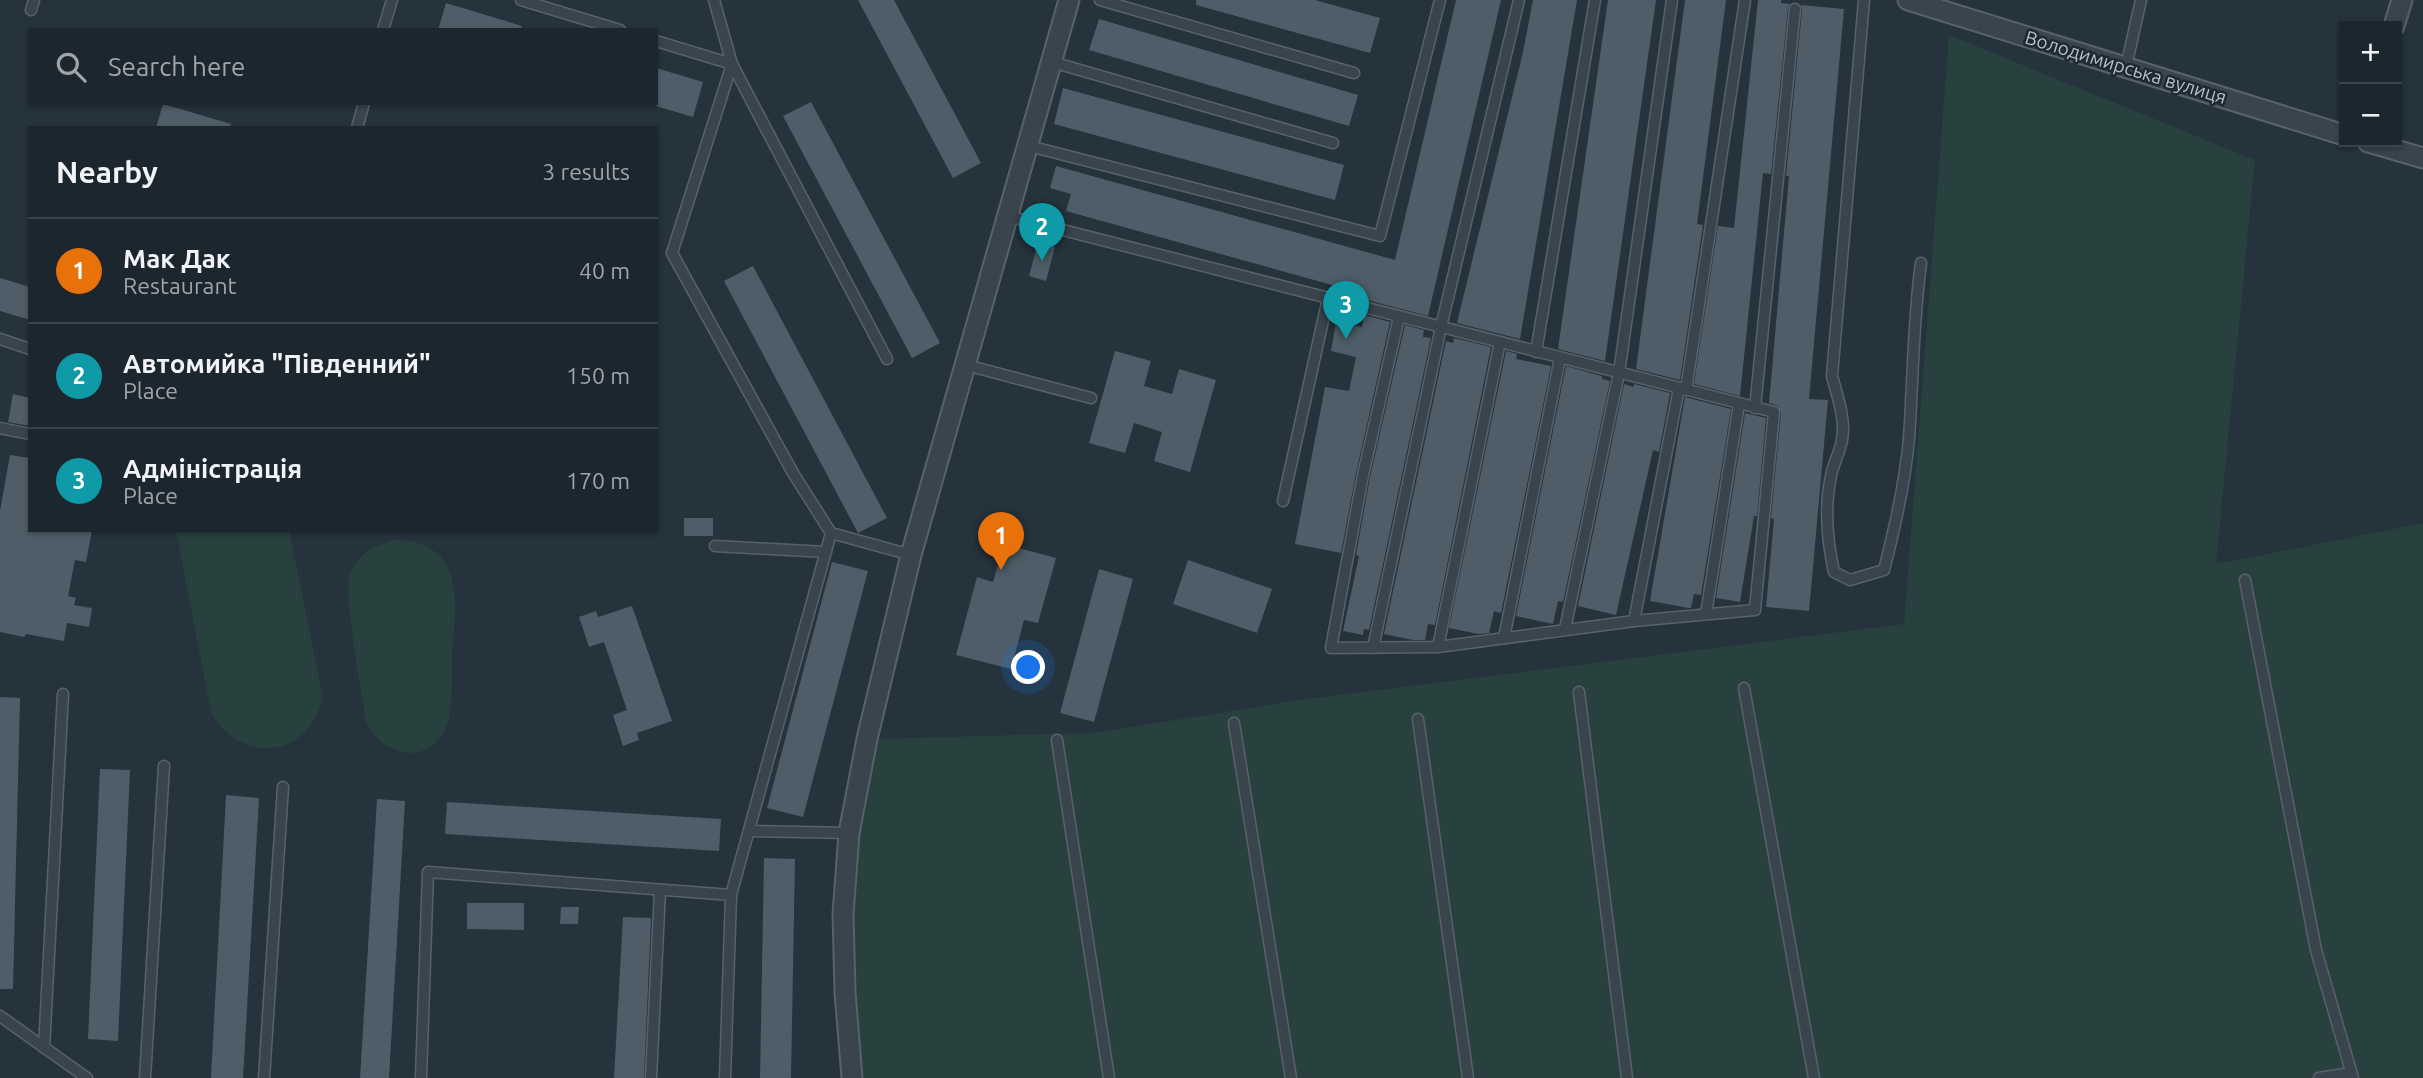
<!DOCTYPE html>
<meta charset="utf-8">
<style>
:root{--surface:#1c262e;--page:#252e36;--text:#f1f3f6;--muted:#a0a5aa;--line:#3a434a;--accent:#90c5f2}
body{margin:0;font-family:Ubuntu,sans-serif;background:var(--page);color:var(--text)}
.controls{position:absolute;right:21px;top:21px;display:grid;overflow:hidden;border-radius:0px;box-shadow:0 2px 5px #0004}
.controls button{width:63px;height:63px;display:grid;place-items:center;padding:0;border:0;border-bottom:2px solid var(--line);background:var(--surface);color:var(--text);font:35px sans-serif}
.you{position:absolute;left:1029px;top:668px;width:24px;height:24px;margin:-18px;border:5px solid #fff;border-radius:50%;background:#1a73e8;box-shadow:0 0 0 10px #1a73e833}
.badge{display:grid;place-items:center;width:46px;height:46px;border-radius:50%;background:var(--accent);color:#fff;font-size:23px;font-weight:700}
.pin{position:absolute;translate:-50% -58px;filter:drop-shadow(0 2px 4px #0008)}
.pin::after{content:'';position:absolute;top:37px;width:24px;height:21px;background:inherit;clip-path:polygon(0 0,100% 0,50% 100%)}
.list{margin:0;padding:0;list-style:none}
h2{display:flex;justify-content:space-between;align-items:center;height:91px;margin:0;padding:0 28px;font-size:30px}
h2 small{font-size:23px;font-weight:400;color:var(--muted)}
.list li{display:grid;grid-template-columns:46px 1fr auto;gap:21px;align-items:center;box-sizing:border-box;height:105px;padding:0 28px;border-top:2px solid var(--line)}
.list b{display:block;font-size:26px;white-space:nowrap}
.list p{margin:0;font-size:23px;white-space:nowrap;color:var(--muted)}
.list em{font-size:23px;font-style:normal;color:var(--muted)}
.icon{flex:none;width:38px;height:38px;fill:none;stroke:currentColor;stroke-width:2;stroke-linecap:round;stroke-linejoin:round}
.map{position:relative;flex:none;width:2423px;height:1078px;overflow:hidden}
.search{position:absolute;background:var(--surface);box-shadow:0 2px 5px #0004;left:28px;top:28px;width:630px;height:77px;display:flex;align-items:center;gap:18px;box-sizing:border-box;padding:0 24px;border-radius:0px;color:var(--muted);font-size:26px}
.panel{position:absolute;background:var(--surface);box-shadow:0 2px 5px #0004;left:28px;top:126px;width:630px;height:406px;border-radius:0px}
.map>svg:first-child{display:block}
</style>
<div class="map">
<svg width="2423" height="1078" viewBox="0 0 2423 1078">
<rect width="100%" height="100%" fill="#25333d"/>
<g fill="#28403e">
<polygon points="1949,35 2255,160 2216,564 2423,523 2423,1078 852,1078 845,992 867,739 1095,733 1298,700 1904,624"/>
<path d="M176 530H289L323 697C309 758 242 766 211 713Z"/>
<path d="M396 540C469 542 455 608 452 659 451 681 454 708 446 728 429 766 384 757 367 724 362 699 343 592 350 574 358 554 376 544 396 540Z"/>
</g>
<g fill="#4e5d67">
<polygon points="858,0 894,0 981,163 953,178"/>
<polygon points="1196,0 1315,0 1380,18 1370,53 1196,5"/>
<polygon points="1456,0 1501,0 1428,316 1367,300 1368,295 1066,211 1071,194 1050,188 1056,166 1395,260"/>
<polygon points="1533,0 1577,0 1520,339 1457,323 1523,52"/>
<polygon points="1608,0 1656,0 1605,361 1558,349"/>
<polygon points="1685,0 1726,0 1697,224 1703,225 1680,380 1636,369"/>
<polygon points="1758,0 1781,0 1781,3 1790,4 1788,8 1771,174 1763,173 1740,396 1694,384 1718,226 1734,228"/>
<polygon points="446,3 522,26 521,30 438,30"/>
<polygon points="1801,5 1844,9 1809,399 1828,400 1809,611 1766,607 1774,519 1771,518 1781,413 1778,406 1769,403 1789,176 1786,176 1802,10"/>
<polygon points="1099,19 1358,95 1349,126 1089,50"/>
<polygon points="656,68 703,82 693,117 656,106"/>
<polygon points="1063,88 1344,165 1335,200 1054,124"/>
<polygon points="811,102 940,343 912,358 783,116"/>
<polygon points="163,104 231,124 230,128 156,128"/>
<polygon points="1038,242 1055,247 1046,281 1029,276"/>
<polygon points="753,266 887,518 858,533 724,281"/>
<polygon points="0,278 30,287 30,320 0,311"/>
<polygon points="1364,315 1390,322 1356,473 1341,553 1295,544 1325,387 1349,391 1356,357 1331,351 1336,322 1362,327"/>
<polygon points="1405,325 1424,330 1423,337 1431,338 1369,630 1364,629 1363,635 1343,631 1359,556 1356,555 1370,477"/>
<polygon points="1454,338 1491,347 1435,625 1428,624 1425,640 1413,640 1384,634 1446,341 1453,343"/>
<polygon points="1115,351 1151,361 1144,386 1172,394 1179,369 1216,380 1190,472 1154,461 1162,432 1134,423 1125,453 1089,443"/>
<polygon points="1506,351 1517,354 1516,359 1551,366 1501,613 1494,611 1489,633 1478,634 1449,628"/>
<polygon points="1566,366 1602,376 1602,379 1610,381 1563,602 1558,601 1553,624 1516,616"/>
<polygon points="1624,384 1634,387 1634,384 1670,393 1659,452 1653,450 1616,615 1578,606"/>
<polygon points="13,394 30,398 30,426 8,422"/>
<polygon points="1685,397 1731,409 1701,595 1694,594 1691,608 1689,608 1650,601"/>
<polygon points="1745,413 1766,418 1757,516 1754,516 1740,602 1716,598"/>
<polygon points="10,455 30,458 30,530 92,530 86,562 75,560 68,596 76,598 74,605 92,608 89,627 67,623 64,641 26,634 24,637 0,632 0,511"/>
<rect x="684" y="518" width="29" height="18"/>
<polygon points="1004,544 1056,558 1038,623 1024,620 1011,669 956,655 977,577 993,582"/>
<polygon points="1188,560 1272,589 1257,633 1173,604"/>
<polygon points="832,562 868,571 803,817 767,808"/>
<polygon points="1099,569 1133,579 1094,722 1060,713"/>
<polygon points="632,606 672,721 637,733 639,740 623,746 613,715 627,710 604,642 589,647 579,617 596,611 598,617"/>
<polygon points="0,697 20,698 13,989 0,989"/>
<polygon points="100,769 130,770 118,1041 88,1039"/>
<polygon points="226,795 259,798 243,1078 211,1078"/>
<polygon points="377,799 405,801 389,1078 360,1078"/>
<polygon points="447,802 721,819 719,851 445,834"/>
<polygon points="764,858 795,859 791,1078 760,1078"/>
<polygon points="467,903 524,903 524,930 467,929"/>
<polygon points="561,907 579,907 578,924 560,924"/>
<polygon points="623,917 651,918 644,1078 614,1078"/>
</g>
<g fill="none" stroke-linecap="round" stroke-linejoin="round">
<g stroke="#57626b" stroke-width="13">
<g id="lane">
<polyline points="521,0 620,30"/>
<polyline points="714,0 732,64 672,253 793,473 831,533 911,555"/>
<polyline points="1100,0 1354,73"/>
<path d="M1864 0 1832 376C1837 395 1846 420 1842 440 1840 452 1833 464 1831 476 1824 508 1827 540 1834 572L1850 580 1884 570C1895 527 1905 484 1909 439 1913 380 1913 321 1921 263"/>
<polyline points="31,10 34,0"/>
<polyline points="383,30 392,0"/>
<polyline points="656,41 732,64 887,359"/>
<polyline points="1052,62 1333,143"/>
<polyline points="2126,67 2141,0"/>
<polyline points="357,128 364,103"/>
<polyline points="1029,146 1380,236 1440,0"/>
<polyline points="1008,216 1774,412 1755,610 1634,621 1438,647 1331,648 1363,475 1399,317"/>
<polyline points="0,339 30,349"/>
<polyline points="1536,352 1595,0"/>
<polyline points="966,365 1091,398"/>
<polyline points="1686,390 1745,0"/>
<polyline points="1755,408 1795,9"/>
<polyline points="0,428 30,434"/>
<polyline points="1283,501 1328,298"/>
<polyline points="715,546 826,552"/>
<polyline points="2245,580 2316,950 2353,1078"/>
<polyline points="1706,614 1739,404"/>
<polyline points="1634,621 1679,388"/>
<polyline points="1565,629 1619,373 1672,0"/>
<polyline points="1504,638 1560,358"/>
<polyline points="1438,647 1500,342"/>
<polyline points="1373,648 1441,327 1519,0"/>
<polyline points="1744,688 1814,1078"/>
<polyline points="1579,692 1627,1078"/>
<polyline points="1418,719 1468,1078"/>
<polyline points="1234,723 1291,1078"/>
<polyline points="1057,740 1109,1078"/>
<polyline points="749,831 849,833"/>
<polyline points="0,1016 87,1078"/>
<polyline points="44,1048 63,694"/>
<polyline points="145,1078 164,766"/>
<polyline points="264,1078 283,787"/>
<polyline points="421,1078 428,872 731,895 831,533"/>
<polyline points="651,1078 660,890"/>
<polyline points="725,1078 731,895"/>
<polyline points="2319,1078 2351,1073"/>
</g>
</g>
<g stroke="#57626b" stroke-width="23">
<g id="street">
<polyline points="1908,0 2344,135"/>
<polyline points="2394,26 2402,0"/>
<polyline points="2368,142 2423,158"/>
<polyline points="852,1078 845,992 843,914 849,833 867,739 911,555 1069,0"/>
</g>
</g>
<use href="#lane" stroke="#39444d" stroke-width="10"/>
<use href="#street" stroke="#39444d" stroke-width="19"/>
</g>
<g text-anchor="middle" stroke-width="5" stroke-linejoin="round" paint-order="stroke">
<g font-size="19" fill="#b5bfc8" stroke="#1e2932">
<text transform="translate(2126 67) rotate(17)" y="7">Володимирська вулиця</text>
</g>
</g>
</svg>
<div class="controls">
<button>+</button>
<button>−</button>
</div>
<div class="you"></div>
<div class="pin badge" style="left:1001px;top:570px;background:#e8710a">1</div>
<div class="pin badge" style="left:1042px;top:261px;background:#0f9aa8">2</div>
<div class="pin badge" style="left:1346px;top:339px;background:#0f9aa8">3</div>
<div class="search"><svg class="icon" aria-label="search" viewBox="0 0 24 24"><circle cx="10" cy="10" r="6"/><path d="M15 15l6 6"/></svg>Search here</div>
<section class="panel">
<h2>Nearby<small>3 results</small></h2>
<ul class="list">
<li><span class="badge" style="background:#e8710a">1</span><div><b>Мак Дак</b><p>Restaurant</p></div><em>40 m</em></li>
<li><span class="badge" style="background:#0f9aa8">2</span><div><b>Автомийка &quot;Південний&quot;</b><p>Place</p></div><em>150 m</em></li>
<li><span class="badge" style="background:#0f9aa8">3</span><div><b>Адміністрація</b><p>Place</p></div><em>170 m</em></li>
</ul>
</section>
</div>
